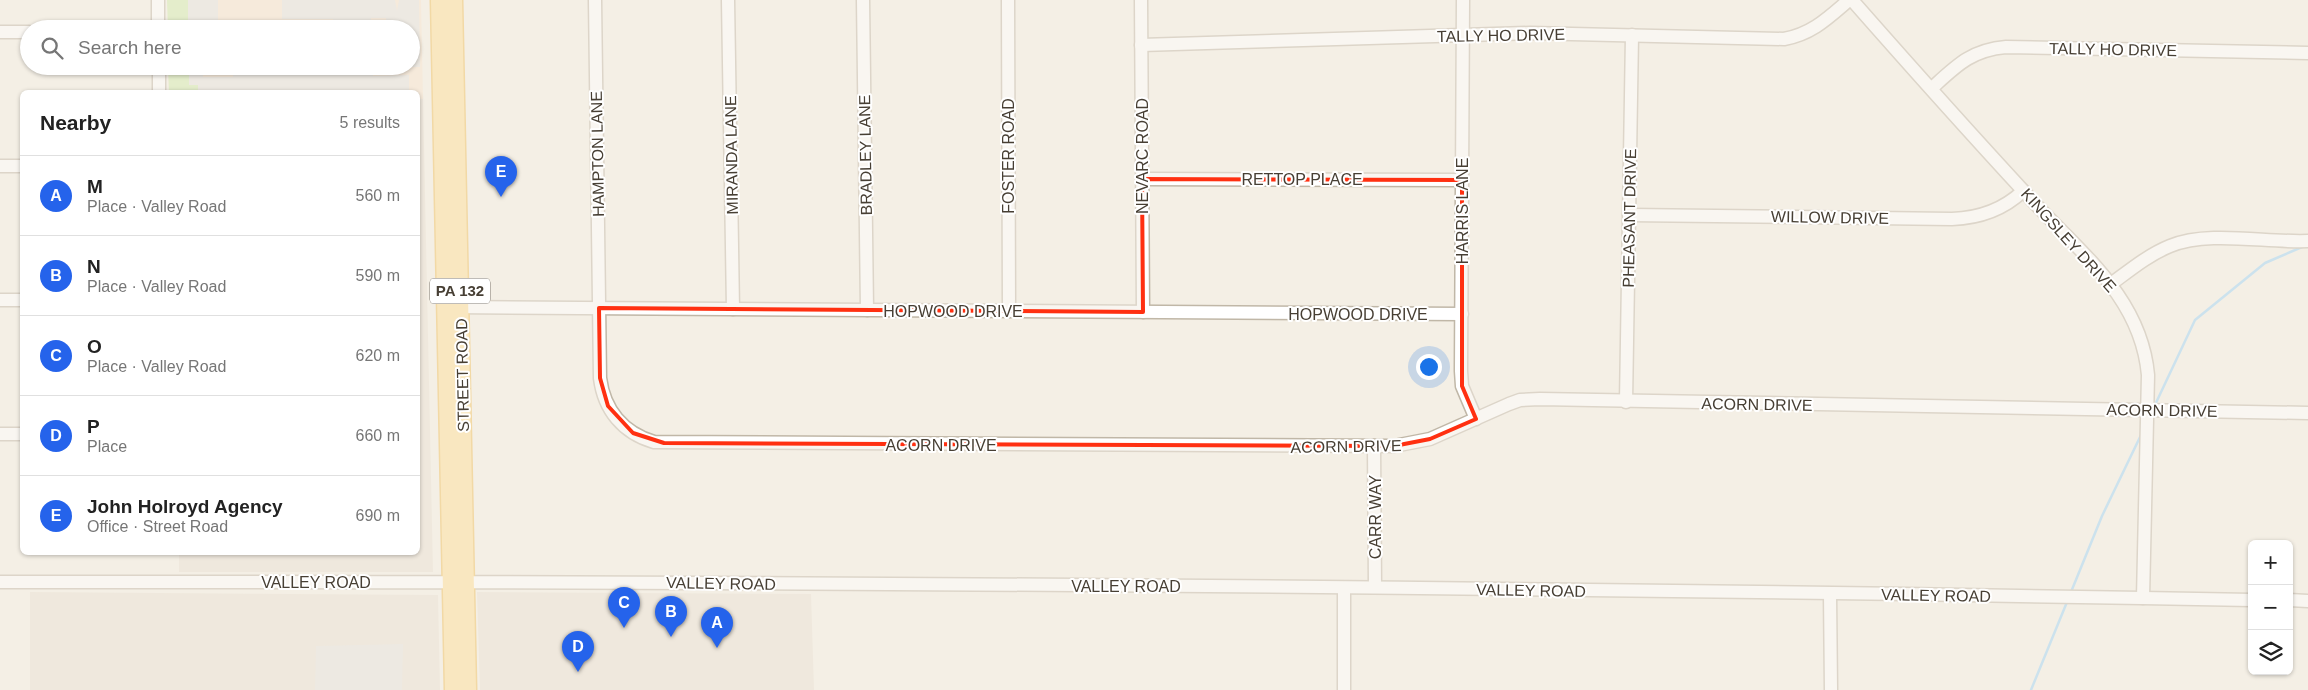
<!DOCTYPE html>
<meta charset="utf-8">
<style>
:root{--surface:#fff;--page:#f2f2f2;--text:#222;--muted:#767676;--line:#e0e0e0;--accent:#2563eb}
body{margin:0;font-family:Arial,sans-serif;background:var(--page);color:var(--text)}
.controls{position:absolute;right:15px;bottom:15px;display:grid;overflow:hidden;border-radius:8px;box-shadow:0 1px 4px #0004}
.controls button{width:45px;height:45px;display:grid;place-items:center;padding:0;border:0;border-bottom:1px solid var(--line);background:var(--surface);color:var(--text);font:25px sans-serif}
.you{position:absolute;left:1428px;top:366px;width:18px;height:18px;margin:-12px;border:4px solid #fff;border-radius:50%;background:#1a73e8;box-shadow:0 0 0 8px #1a73e833}
.badge{display:grid;place-items:center;width:32px;height:32px;border-radius:50%;background:var(--accent);color:#fff;font-size:16px;font-weight:700}
.pin{position:absolute;translate:-50% -41px;filter:drop-shadow(0 1px 2px #0008)}
.pin::after{content:'';position:absolute;top:26px;width:18px;height:15px;background:inherit;clip-path:polygon(0 0,100% 0,50% 100%)}
.list{margin:0;padding:0;list-style:none}
h2{display:flex;justify-content:space-between;align-items:center;height:65px;margin:0;padding:0 20px;font-size:21px}
h2 small{font-size:16px;font-weight:400;color:var(--muted)}
.list li{display:grid;grid-template-columns:32px 1fr auto;gap:15px;align-items:center;box-sizing:border-box;height:80px;padding:0 20px;border-top:1px solid var(--line)}
.list b{display:block;font-size:19px;white-space:nowrap}
.list p{margin:0;font-size:16px;white-space:nowrap;color:var(--muted)}
.list em{font-size:16px;font-style:normal;color:var(--muted)}
.icon{flex:none;width:28px;height:28px;fill:none;stroke:currentColor;stroke-width:2;stroke-linecap:round;stroke-linejoin:round}
.map{position:relative;flex:none;width:2308px;height:690px;overflow:hidden}
.search{position:absolute;background:var(--surface);box-shadow:0 1px 4px #0004;left:20px;top:20px;width:400px;height:55px;display:flex;align-items:center;gap:12px;box-sizing:border-box;padding:0 18px;border-radius:28px;color:var(--muted);font-size:19px}
.panel{position:absolute;background:var(--surface);box-shadow:0 1px 4px #0004;left:20px;top:90px;width:400px;height:465px;border-radius:8px}
.map>svg:first-child{display:block}
</style>
<div class="map">
<svg width="2308" height="690" viewBox="0 0 2308 690">
<rect width="100%" height="100%" fill="#f4efe5"/>
<g fill="#e9e1d2">
<polygon points="418,99 423,99 433,572 179,572 179,553 418,552"/>
<polygon points="30,592 438,595 440,690 30,690"/>
<polygon points="477,592 811,594 814,690 480,690"/>
</g>
<polygon fill="#f8e5ce" points="168,0 421,0 423,99 418,99 418,92 169,92 168,66 411,66 411,29 168,29"/>
<g fill="#d0ecaa">
<polygon points="167,0 188,0 188,29 168,29"/>
<polygon points="168,66 189,66 189,85 198,85 198,92 169,92"/>
</g>
<g fill="#e4e2de">
<rect x="188" y="0" width="30" height="29"/>
<polygon points="282,0 395,0 397,11 399,0 419,0 420,67 407,67 411,66 411,29 387,29 386,18 371,18 371,29 334,29 333,19 282,19"/>
<polygon points="189,66 202,66 203,77 233,77 233,66 372,66 373,76 409,75 409,91 198,92 198,85 189,85"/>
<polygon points="403,644 402,690 315,690 316,646"/>
</g>
<g fill="none" stroke-linecap="round" stroke-linejoin="round">
<g stroke="#9bd3f7" stroke-width="2.5">
<polyline points="2154,407 2195,320 2265,263 2302,247"/>
<polyline points="2071,592 2102,516 2141,435"/>
<polyline points="2031,690 2067,602"/>
</g>
<g stroke="#c0b7a7" stroke-width="15">
<g id="minor">
<polyline points="158,0 158,29"/>
<path d="M595 0 600 378C604 410 623 433 654 442L1394 446 1430 439 1509 404 1520 400 1540 399 2308 413"/>
<polyline points="728,0 733,309"/>
<polyline points="863,0 867,310"/>
<polyline points="1008,0 1009,311"/>
<polyline points="1141,0 1143,312"/>
<polyline points="1463,0 1461,371 1462,386 1476,419"/>
<path d="M1852 0C1910 66 1969 132 2029 197 2078 251 2141 296 2148 375L2143 598"/>
<polyline points="0,32 29,32"/>
<path d="M1141 45 1530 33 1784 39C1812 34 1828 18 1849 0"/>
<polyline points="159,66 159,92"/>
<path d="M1932 88C1956 66 1971 50 2006 47L2308 53"/>
<polyline points="0,166 22,166"/>
<polyline points="1142,179 1462,180"/>
<path d="M1629 215 1952 219C1980 218 2003 210 2023 191"/>
<path d="M2111 284C2130 270 2148 255 2170 246 2209 230 2266 243 2308 241"/>
<polyline points="0,300 22,300"/>
<polyline points="452,307 1462,314"/>
<polyline points="1626,402 1632,35"/>
<polyline points="0,434 22,434"/>
<polyline points="1374,446 1375,587"/>
<path d="M0 582C751 581 1501 586 2252 600"/>
<polyline points="1344,588 1344,690"/>
<polyline points="1830,594 1831,690"/>
<polyline points="2289,600 2308,601"/>
</g>
</g>
<g stroke="#efbe58" stroke-width="19">
<g id="major">
<polyline points="439,0 453,690"/>
<polyline points="454,0 468,690"/>
</g>
</g>
<use href="#minor" stroke="#fff" stroke-width="12"/>
<use href="#major" stroke="#ffde93" stroke-width="16"/>
</g>
<path d="M0 0H2308V690H0ZM1142 179 1462 180V386L1476 419 1430 439 1394 446 664 443 633 433 608 406 600 378 599 308 1143 312Z" fill="#f4efe5" fill-opacity=".55" fill-rule="evenodd"/>
<path fill="none" stroke="#ff3011" stroke-width="4" stroke-linejoin="round" d="M1142 179 1462 180V386L1476 419 1430 439 1394 446 664 443 633 433 608 406 600 378 599 308 1143 312Z"/>
<g text-anchor="middle" stroke-width="4" stroke-linejoin="round" paint-order="stroke">
<rect fill="#fff" stroke="#7e7971" stroke-width="1" x="430" y="278.5" width="60" height="25" rx="4"/>
<g font-size="15" font-weight="bold" fill="#473f34">
<text x="460" y="296">PA 132</text>
</g>
<g font-size="16" fill="#473f34" stroke="#fff">
<text transform="translate(1501 35) rotate(-1)" y="6">TALLY HO DRIVE</text>
<text transform="translate(2113 49) rotate(1)" y="6">TALLY HO DRIVE</text>
<text transform="translate(597 154) rotate(-91)" y="6">HAMPTON LANE</text>
<text transform="translate(731 155) rotate(-91)" y="6">MIRANDA LANE</text>
<text transform="translate(865 155) rotate(-91)" y="6">BRADLEY LANE</text>
<text transform="translate(1008 156) rotate(-90)" y="6">FOSTER ROAD</text>
<text transform="translate(1142 156) rotate(-90)" y="6">NEVARC ROAD</text>
<text x="1302" y="185">RETTOP PLACE</text>
<text transform="translate(1462 211) rotate(-90)" y="6">HARRIS LANE</text>
<text transform="translate(1830 217) rotate(1)" y="6">WILLOW DRIVE</text>
<text transform="translate(1629 218) rotate(-89)" y="6">PHEASANT DRIVE</text>
<text transform="translate(2069 240) rotate(48)" y="6">KINGSLEY DRIVE</text>
<text x="953" y="317">HOPWOOD DRIVE</text>
<text x="1358" y="320">HOPWOOD DRIVE</text>
<text transform="translate(462 375) rotate(-91)" y="6">STREET ROAD</text>
<text transform="translate(1757 404) rotate(1)" y="6">ACORN DRIVE</text>
<text transform="translate(2162 410) rotate(1)" y="6">ACORN DRIVE</text>
<text x="941" y="451">ACORN DRIVE</text>
<text transform="translate(1346 446) rotate(-1)" y="6">ACORN DRIVE</text>
<text transform="translate(1375 517) rotate(-90)" y="6">CARR WAY</text>
<text x="316" y="588">VALLEY ROAD</text>
<text transform="translate(721 583) rotate(1)" y="6">VALLEY ROAD</text>
<text x="1126" y="592">VALLEY ROAD</text>
<text transform="translate(1531 590) rotate(1)" y="6">VALLEY ROAD</text>
<text transform="translate(1936 595) rotate(1)" y="6">VALLEY ROAD</text>
</g>
</g>
</svg>
<div class="controls">
<button>+</button>
<button>−</button>
<button><svg class="icon" aria-label="layers" viewBox="0 0 24 24"><path d="M12 4l9 5-9 5-9-5zM3 14l9 5 9-5"/></svg></button>
</div>
<div class="you"></div>
<div class="pin badge" style="left:717px;top:648px">A</div>
<div class="pin badge" style="left:671px;top:637px">B</div>
<div class="pin badge" style="left:624px;top:628px">C</div>
<div class="pin badge" style="left:578px;top:672px">D</div>
<div class="pin badge" style="left:501px;top:197px">E</div>
<div class="search"><svg class="icon" aria-label="search" viewBox="0 0 24 24"><circle cx="10" cy="10" r="6"/><path d="M15 15l6 6"/></svg>Search here</div>
<section class="panel">
<h2>Nearby<small>5 results</small></h2>
<ul class="list">
<li><span class="badge">A</span><div><b>M</b><p>Place · Valley Road</p></div><em>560 m</em></li>
<li><span class="badge">B</span><div><b>N</b><p>Place · Valley Road</p></div><em>590 m</em></li>
<li><span class="badge">C</span><div><b>O</b><p>Place · Valley Road</p></div><em>620 m</em></li>
<li><span class="badge">D</span><div><b>P</b><p>Place</p></div><em>660 m</em></li>
<li><span class="badge">E</span><div><b>John Holroyd Agency</b><p>Office · Street Road</p></div><em>690 m</em></li>
</ul>
</section>
</div>
